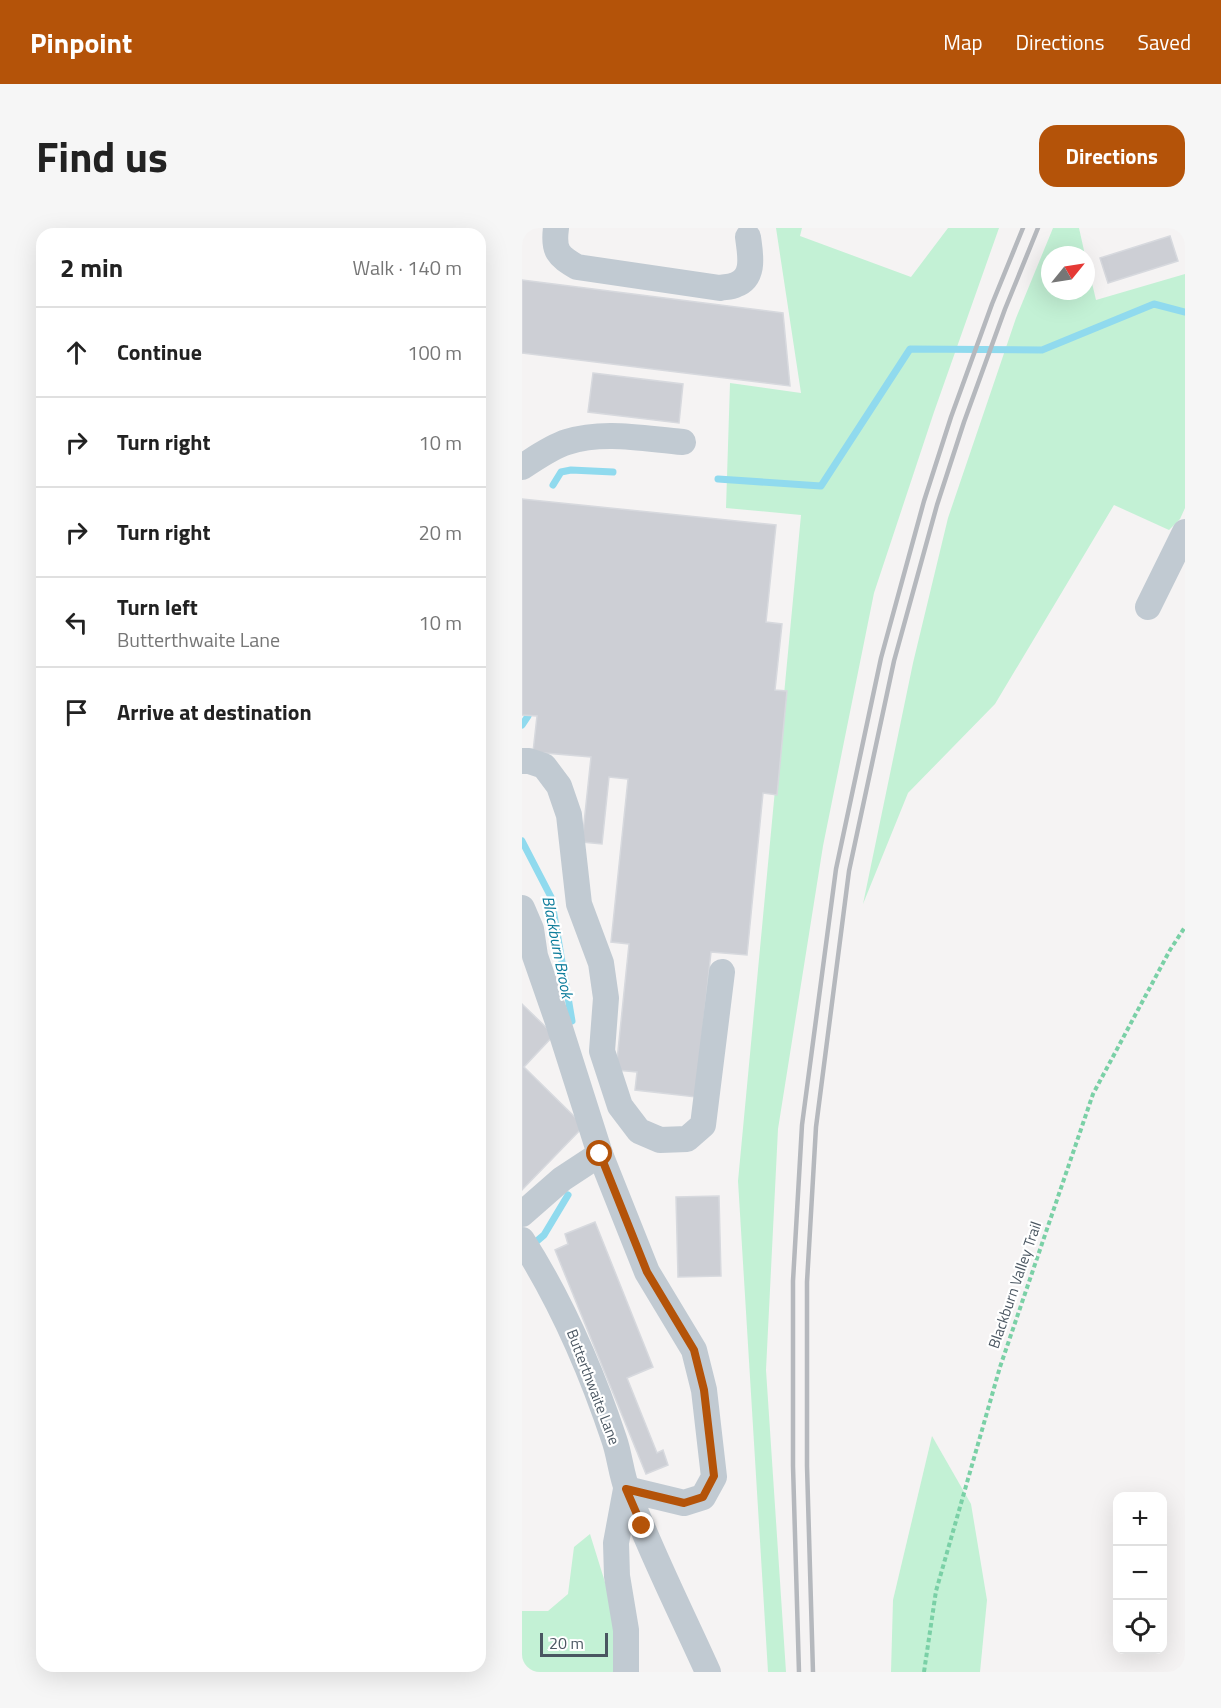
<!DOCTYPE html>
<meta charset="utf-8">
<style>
:root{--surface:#fff;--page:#f6f6f6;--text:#222;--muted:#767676;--line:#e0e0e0;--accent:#b45309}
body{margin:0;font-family:"Titillium Web",sans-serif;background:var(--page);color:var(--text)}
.controls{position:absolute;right:18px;bottom:18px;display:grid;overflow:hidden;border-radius:12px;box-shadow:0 6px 24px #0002}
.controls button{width:54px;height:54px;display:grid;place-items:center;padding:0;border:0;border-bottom:2px solid var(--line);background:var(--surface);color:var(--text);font:30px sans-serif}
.compass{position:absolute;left:519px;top:18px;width:54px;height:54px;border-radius:50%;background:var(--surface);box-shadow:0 6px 24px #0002;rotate:60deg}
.scale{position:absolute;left:18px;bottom:15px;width:68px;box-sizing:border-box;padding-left:6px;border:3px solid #4a5661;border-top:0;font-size:16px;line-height:21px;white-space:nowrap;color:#4a5661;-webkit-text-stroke:4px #fff;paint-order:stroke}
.stop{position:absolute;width:18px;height:18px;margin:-14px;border:4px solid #b45309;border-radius:50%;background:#fff}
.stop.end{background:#b45309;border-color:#fff;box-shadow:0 2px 6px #0008}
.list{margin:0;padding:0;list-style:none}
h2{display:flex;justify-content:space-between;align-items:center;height:78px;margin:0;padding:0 24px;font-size:26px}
h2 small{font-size:20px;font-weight:400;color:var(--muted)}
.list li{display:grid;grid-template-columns:39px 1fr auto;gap:18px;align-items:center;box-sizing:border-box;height:90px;padding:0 24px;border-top:2px solid var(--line)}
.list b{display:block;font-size:22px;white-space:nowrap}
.list p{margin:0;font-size:20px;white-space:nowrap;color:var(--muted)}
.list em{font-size:20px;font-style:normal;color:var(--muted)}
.icon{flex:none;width:33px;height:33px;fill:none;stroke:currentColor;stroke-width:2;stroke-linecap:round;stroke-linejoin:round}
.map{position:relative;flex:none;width:663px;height:1444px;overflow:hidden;border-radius:18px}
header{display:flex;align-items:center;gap:36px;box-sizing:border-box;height:84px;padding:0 30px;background:var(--accent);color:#fff}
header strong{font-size:28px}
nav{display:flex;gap:33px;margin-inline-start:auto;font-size:21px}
.intro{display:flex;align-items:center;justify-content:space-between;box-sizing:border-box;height:144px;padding:0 36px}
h1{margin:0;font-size:42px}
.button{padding:15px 27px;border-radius:18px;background:var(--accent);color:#fff;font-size:21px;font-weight:700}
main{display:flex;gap:36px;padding:0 36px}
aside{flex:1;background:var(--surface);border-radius:18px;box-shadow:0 6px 24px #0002}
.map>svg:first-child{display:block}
</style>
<header>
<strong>Pinpoint</strong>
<nav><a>Map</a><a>Directions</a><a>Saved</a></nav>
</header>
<div class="intro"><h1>Find us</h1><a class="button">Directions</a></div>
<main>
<aside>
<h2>2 min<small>Walk · 140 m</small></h2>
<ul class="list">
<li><svg class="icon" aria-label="ahead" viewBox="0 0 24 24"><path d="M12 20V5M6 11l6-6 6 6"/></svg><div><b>Continue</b></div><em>100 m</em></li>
<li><svg class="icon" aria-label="right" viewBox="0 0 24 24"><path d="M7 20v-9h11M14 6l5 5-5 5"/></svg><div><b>Turn right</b></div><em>10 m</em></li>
<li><svg class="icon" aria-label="right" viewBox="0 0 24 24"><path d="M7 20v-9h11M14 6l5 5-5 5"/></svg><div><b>Turn right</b></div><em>20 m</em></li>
<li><svg class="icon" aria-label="left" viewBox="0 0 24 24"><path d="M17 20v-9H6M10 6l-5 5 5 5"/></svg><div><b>Turn left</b><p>Butterthwaite Lane</p></div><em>10 m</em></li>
<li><svg class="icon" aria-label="arrive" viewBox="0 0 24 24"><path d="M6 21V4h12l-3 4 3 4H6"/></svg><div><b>Arrive at destination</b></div></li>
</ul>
</aside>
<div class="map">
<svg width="663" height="1444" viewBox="0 0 663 1444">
<rect width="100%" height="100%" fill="#f5f3f3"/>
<g fill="#c3f1d5">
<polygon points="254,0 280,0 278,8 389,49 426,0 477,0 412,184 352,365 301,618 256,901 244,1142 264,1444 246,1444 216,953 279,287 204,280 208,155 279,165"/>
<polygon points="531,0 557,0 563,27 528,27 528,63 564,63 564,30 574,72 663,46 663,280 658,291 647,302 592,277 473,476 386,565 341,676 391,435 426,290 494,90"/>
<polygon points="410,1208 449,1276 465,1372 458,1444 369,1444 371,1372"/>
<polygon points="68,1306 96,1396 94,1444 0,1444 0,1383 26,1383 46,1366 52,1319"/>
</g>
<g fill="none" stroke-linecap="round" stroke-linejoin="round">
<g stroke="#90daee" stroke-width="7">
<polyline points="196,251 299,258 388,121 520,122 632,76 663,84"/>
<polyline points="31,257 39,244 49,242 91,244"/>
<polyline points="0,497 6,488"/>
<polyline points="0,613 29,669 50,793"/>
<polyline points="9,1018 22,1007 46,967"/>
</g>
</g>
<g fill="#cdcfd5" stroke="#d7d9de" stroke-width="1.5">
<polygon points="648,8 656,33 586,55 578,30"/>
<polygon points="0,52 261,85 268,158 0,125"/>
<polygon points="71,145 161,156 157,195 66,184"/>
<polygon points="0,271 254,297 244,394 260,396 253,462 265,463 255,567 241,565 225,727 189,724 174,869 113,862 115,844 94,842 107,716 89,714 106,551 87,549 80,616 60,614 69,529 11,524 15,488 0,487"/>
<polygon points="0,776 32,807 2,839 62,898 0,962"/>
<polygon points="197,968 199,1048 156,1049 154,969"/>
<polygon points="73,994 131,1139 105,1150 135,1225 141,1222 146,1237 124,1246 33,1022 46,1016 43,1006"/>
</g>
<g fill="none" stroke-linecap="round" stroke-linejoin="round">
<polyline stroke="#7ad0a6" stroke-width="4" stroke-dasharray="4.5 3" stroke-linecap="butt" points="402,1444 414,1363 478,1139 571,866 648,722 663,699"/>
<g stroke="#c1cad2" stroke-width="26">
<path d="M34 0C31 23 36 28 55 39L198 60C203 59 209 59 213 57 234 50 228 25 226 9"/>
<path d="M0 239C14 230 29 219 45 214 82 202 123 211 161 214"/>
<polyline points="626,379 663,304"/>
<polyline points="0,533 7,533 22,538 37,558 47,587 57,676 79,735 84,770 80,823 98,878 117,903 138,912 165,911 181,897 200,744"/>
<polyline points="0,680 9,701 13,728 36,794 78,926 125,1044 172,1122 182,1162 192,1249 181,1269 162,1275 104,1261 94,1315 95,1348 104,1402 104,1444"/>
<polyline points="0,986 40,951 78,926"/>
<path d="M0 1012C39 1073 69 1142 92 1211 98 1228 99 1247 106 1264 129 1325 159 1384 186 1444"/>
</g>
<g stroke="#b5b8bd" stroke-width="4.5">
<polyline points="277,1444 271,1238 271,1053 280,897 314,641 359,430 402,273 429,189 470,76 501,0"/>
<polyline points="291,1444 285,1238 285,1054 294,899 327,643 372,433 415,277 442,194 483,81 516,0"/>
</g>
</g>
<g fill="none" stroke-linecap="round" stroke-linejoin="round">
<polyline stroke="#b45309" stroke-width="8" points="78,926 125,1044 172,1122 182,1162 192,1248 181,1269 162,1275 104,1261 120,1298"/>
</g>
<g text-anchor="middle" stroke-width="4.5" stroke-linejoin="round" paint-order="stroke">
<g font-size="15" fill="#4a5661" stroke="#fff">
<text transform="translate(493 1057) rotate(-71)" y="5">Blackburn Valley Trail</text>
<text transform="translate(71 1159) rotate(69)" y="5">Butterthwaite Lane</text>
</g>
<g font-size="16" font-style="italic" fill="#0c7c9b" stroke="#fff">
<text transform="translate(36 719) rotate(79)" y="6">Blackburn Brook</text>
</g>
</g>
</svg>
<div class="controls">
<button>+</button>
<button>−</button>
<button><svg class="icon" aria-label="locate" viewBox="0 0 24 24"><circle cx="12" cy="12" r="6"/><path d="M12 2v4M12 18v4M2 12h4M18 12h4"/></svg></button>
</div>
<svg class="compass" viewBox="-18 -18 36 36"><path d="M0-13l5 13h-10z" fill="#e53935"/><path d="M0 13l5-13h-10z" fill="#767676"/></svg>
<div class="scale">20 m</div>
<div class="stop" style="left:78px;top:926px"></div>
<div class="stop end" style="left:120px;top:1298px"></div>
</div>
</main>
